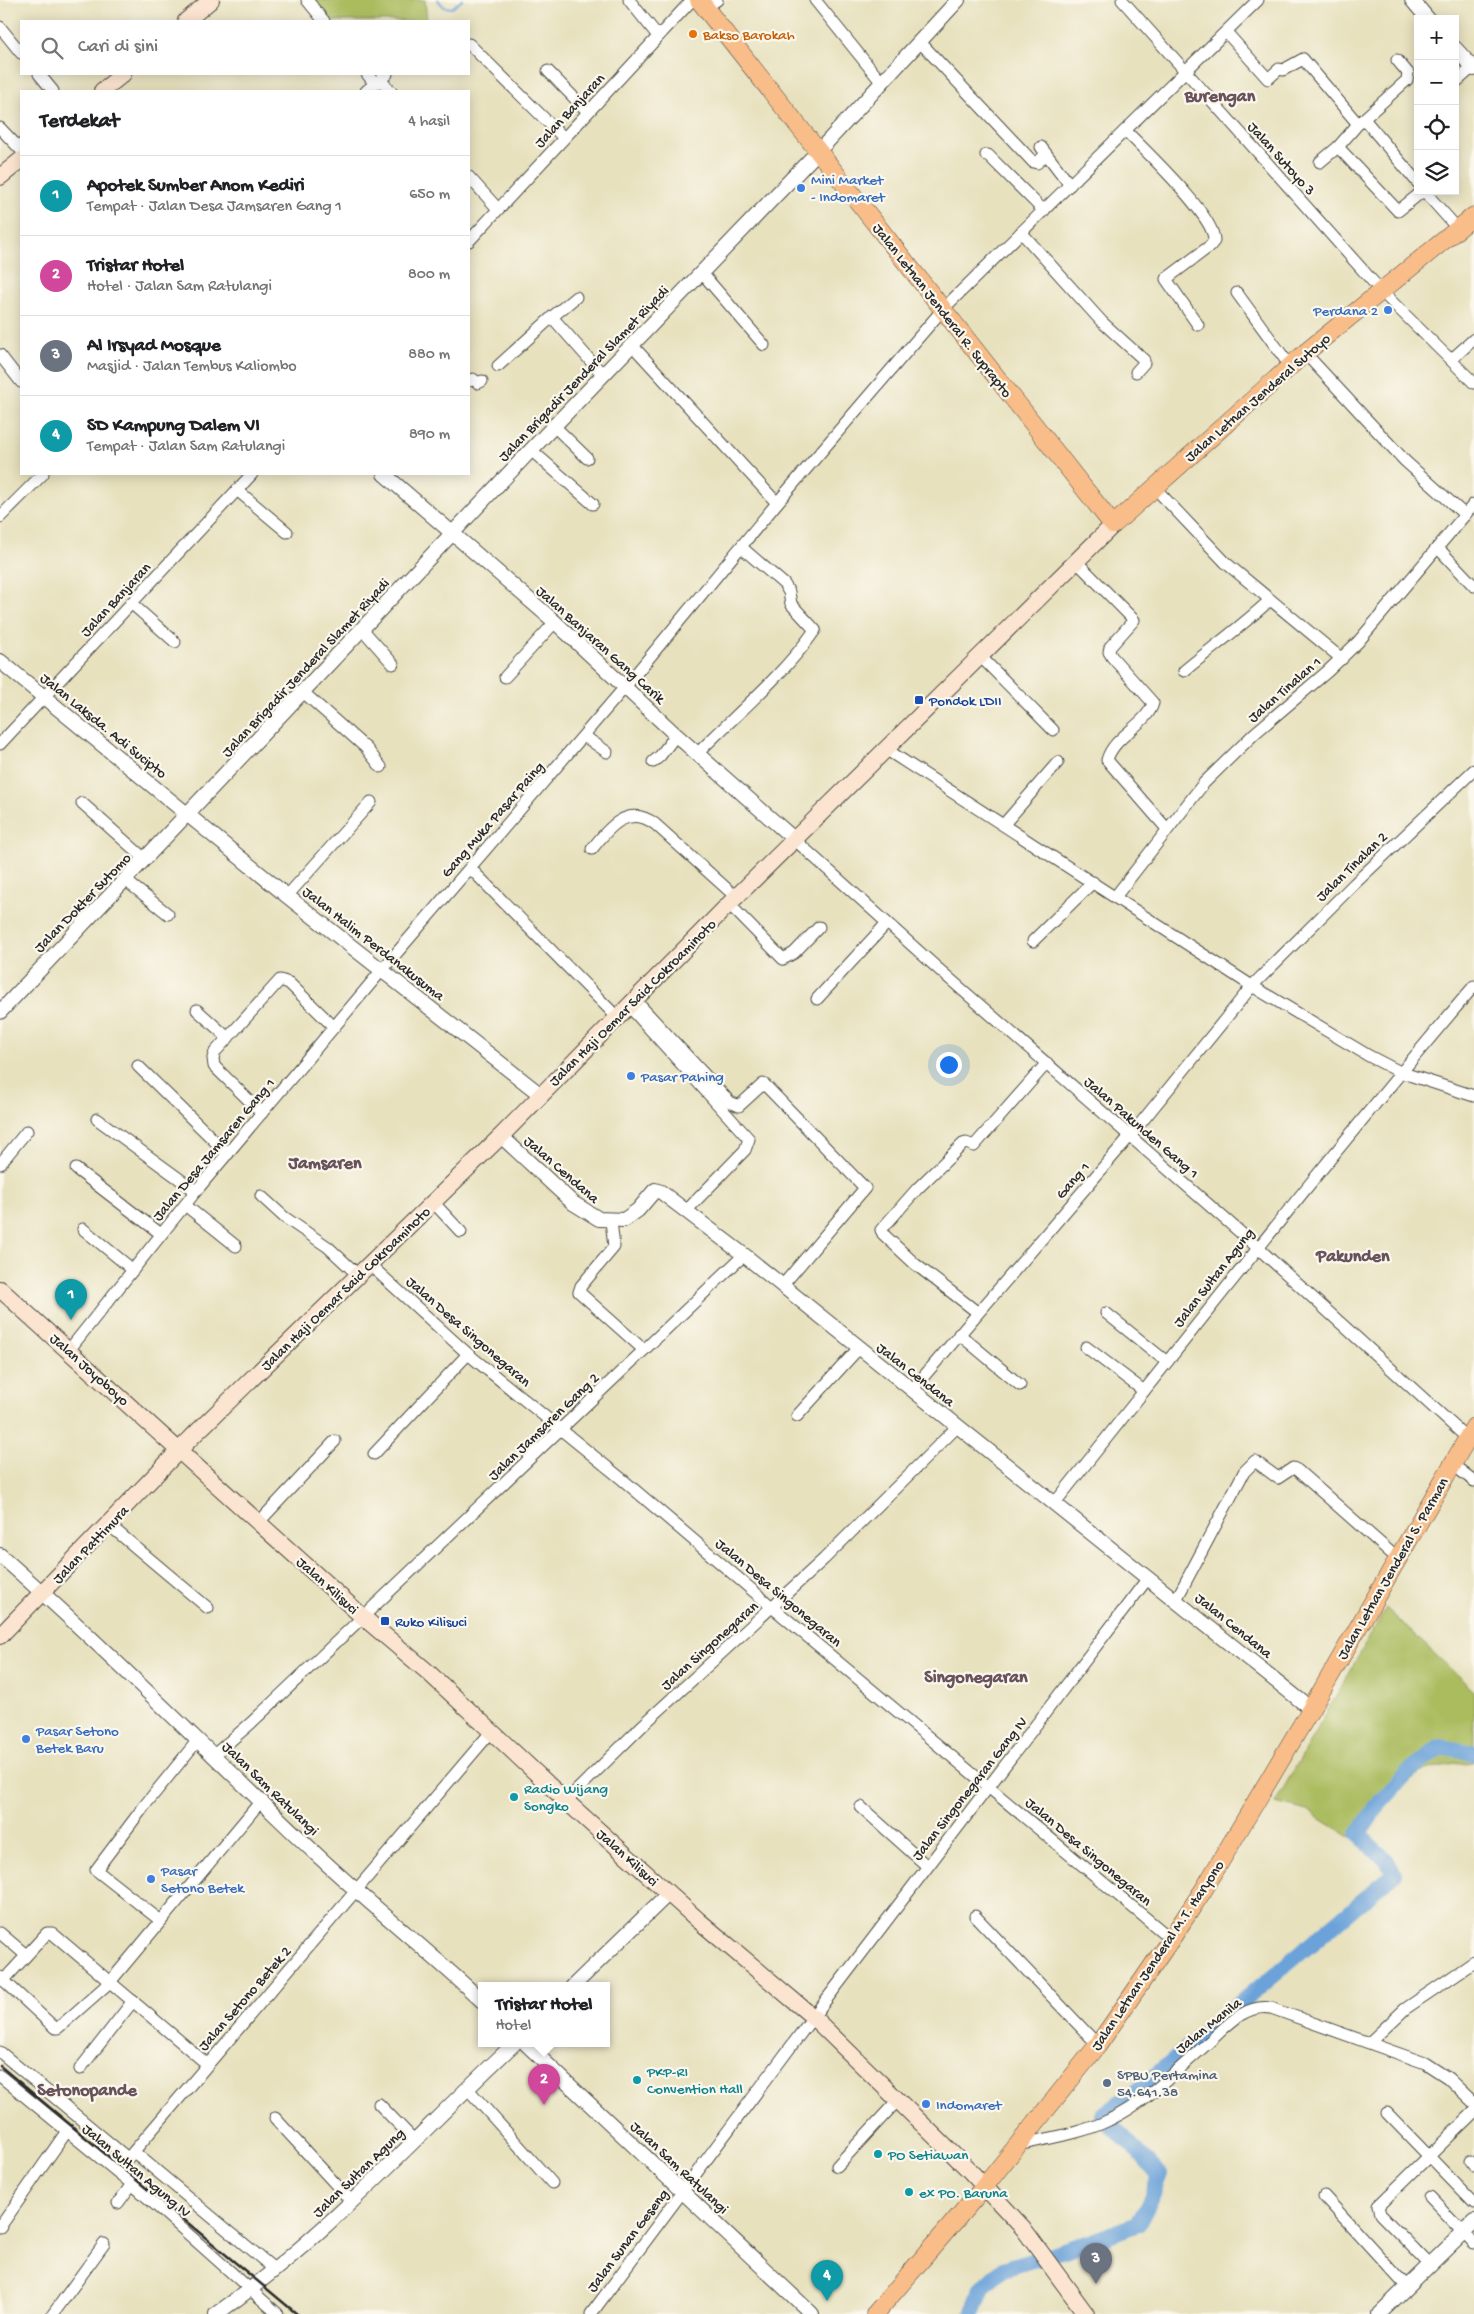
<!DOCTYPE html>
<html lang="id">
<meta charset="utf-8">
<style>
:root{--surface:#fff;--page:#f2f2f2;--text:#202124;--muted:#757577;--line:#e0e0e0;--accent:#111827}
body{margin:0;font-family:"Gochi Hand",sans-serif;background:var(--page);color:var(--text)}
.controls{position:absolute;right:15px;top:15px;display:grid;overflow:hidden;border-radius:0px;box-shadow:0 2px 12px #0003}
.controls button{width:45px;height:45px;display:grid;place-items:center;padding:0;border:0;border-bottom:1px solid var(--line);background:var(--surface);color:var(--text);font:25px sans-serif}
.you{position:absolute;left:948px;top:1064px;width:18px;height:18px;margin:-12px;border:4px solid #fff;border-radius:50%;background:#1a73e8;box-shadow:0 0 0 8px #1a73e833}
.badge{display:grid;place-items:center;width:32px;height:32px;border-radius:50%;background:var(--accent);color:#fff;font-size:16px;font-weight:700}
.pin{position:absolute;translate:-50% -41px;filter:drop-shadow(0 1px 2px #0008)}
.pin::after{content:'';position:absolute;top:26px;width:18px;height:15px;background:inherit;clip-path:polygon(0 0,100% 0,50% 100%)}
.popup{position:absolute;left:478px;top:1982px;width:132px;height:65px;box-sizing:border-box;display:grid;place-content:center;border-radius:0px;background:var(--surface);filter:drop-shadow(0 1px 4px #0005);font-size:16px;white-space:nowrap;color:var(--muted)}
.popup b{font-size:19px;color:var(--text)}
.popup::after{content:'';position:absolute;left:50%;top:100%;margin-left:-10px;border:10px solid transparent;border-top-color:var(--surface)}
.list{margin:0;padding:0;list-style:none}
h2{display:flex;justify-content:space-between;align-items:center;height:65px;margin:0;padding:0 20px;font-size:21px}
h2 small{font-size:16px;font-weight:400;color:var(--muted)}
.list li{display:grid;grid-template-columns:32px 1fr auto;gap:15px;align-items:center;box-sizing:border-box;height:80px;padding:0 20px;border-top:1px solid var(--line)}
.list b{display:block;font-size:19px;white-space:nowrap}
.list p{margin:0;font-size:16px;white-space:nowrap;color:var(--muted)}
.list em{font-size:16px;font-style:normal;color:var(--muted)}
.icon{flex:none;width:28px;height:28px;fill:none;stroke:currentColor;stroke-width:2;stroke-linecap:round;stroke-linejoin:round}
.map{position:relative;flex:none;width:1474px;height:2314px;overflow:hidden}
.search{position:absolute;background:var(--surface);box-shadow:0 2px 12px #0003;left:20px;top:20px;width:450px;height:55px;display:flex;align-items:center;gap:12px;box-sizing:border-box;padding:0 18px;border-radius:0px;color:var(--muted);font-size:19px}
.panel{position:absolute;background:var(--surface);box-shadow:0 2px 12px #0003;left:20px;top:90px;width:450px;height:385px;border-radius:0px}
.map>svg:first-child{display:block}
</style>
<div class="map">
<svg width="1474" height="2314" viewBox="0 0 1474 2314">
<rect width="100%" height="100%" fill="#fbf7ec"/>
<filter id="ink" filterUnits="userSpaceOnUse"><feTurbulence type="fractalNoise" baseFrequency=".02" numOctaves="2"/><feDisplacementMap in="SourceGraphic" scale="10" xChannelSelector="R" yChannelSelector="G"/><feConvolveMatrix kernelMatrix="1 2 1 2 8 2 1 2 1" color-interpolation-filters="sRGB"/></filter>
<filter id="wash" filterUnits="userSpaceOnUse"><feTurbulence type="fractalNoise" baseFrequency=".0096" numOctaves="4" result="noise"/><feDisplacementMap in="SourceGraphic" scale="20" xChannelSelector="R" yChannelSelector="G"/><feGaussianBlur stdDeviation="1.12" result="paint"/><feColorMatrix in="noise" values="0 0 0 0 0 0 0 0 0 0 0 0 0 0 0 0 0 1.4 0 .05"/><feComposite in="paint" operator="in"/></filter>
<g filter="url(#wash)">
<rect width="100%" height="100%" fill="#e7e1be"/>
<g fill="#abbc5f" stroke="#6b7445">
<polygon points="311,0 425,0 427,21 329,21"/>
<path d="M1386 1608 1474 1691V1762C1458 1764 1439 1765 1424 1771 1405 1779 1372 1824 1358 1842L1308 1811 1275 1803Z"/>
</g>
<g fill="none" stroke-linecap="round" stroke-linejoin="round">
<polyline stroke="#6aa2d9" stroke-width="2.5" points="438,0 444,7 452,8 462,0"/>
<polyline stroke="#6aa2d9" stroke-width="16" points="972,2314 982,2288 1003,2269 1087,2243 1138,2224 1150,2201 1160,2175 1102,2115 1128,2098 1394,1874 1387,1861 1358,1834 1380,1802 1406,1774 1440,1747 1474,1753"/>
</g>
</g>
<g filter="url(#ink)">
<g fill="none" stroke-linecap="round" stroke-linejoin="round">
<g stroke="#474641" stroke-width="13">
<g id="minor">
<polyline points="307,0 324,21"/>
<polyline points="629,0 658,36"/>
<polyline points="815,0 882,83"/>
<polyline points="1122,0 1384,294 1474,383"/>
<polyline points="705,8 717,0"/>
<polyline points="0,27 21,53"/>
<polyline points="1226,32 1268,79 1279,69 1283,70 1303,59 1358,124"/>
<polyline points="920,42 1033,162 1037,163 1045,155"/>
<polyline points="469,44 563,137"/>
<polyline points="548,71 587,111"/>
<polyline points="39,74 53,91"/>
<polyline points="367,74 375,84"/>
<polyline points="380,80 391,91"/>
<polyline points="1455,83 1473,67"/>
<polyline points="366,91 387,74"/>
<polyline points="1364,119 1418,183"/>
<polyline points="0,128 21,150"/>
<path d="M1126 131C1144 150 1216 217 1214 241L1210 246 1166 279 1198 325"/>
<polyline points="1041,147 1070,185"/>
<polyline points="1338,147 1398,211 1423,191"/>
<polyline points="986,155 988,155 1044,211"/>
<polyline points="1320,162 1338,147 1358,124 1407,80 1408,73 1397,60"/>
<polyline points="469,177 498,209"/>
<polyline points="1424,191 1458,229"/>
<polyline points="1021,232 1102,322 1144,360 1144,363 1136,372"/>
<polyline points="469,241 692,0"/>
<polyline points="701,272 764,345"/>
<polyline points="1237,293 1290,366"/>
<polyline points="576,297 552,317 603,375"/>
<polyline points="632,345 777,503"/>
<polyline points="1305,353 1405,461 1465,515"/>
<polyline points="0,355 21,382"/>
<polyline points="1451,360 1474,339"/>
<polyline points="498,366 552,317"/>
<polyline points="469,381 473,379 478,383 482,381"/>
<polyline points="554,426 587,458"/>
<polyline points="531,450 593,504"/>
<polyline points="1154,487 1226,563 1342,659"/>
<polyline points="237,490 287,532"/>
<polyline points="0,517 43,474"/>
<polyline points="1438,548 1474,586"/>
<path d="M1076 561 1134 620 1110 647 1109 652 1112 657 1153 703C1147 725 1114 735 1107 760L1167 829"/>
<polyline points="131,603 175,642"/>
<polyline points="363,630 393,664"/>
<polyline points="980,656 1053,730"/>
<path d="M1184 671C1213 647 1242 626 1270 600"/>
<polyline points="505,677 555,622"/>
<polyline points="303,692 366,748 381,767"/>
<polyline points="584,736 607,752"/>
<polyline points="0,744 252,474"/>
<polyline points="887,750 1252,986 1369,1056 1400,1072 1474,1096"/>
<path d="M697 754C737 713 782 677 815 630L791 604 789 592 784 584 741 547"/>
<polyline points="653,762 660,756 676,735"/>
<polyline points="82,803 145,859"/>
<polyline points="1004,824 1058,762"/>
<polyline points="795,840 935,966 1257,1247 1467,1438"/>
<path d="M592 849C609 827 628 804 655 824L736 897"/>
<polyline points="470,868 617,1017"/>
<polyline points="125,880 168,914"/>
<polyline points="287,896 371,802"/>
<polyline points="1115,897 1204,783 1255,733 1328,671 1358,642 1474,504"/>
<polyline points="729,904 783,959 794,953 819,927"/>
<polyline points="1033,941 1093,882"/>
<polyline points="634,999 730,1102 739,1106 763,1084 765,1085 865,1188 782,1286"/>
<polyline points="817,999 887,923"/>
<polyline points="628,1005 749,1139 745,1150 686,1211"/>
<polyline points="197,1010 228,1038"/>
<polyline points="138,1066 228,1154"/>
<polyline points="262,1113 214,1066 213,1058 215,1052 280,980 289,983 334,1027"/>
<polyline points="97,1119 196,1191"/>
<polyline points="0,1164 27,1131"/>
<polyline points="76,1169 161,1234"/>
<polyline points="261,1196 284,1217 328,1247 358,1275"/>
<polyline points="433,1202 461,1232"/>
<polyline points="185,1205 236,1246"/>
<polyline points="611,1221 614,1247 581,1286 579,1292 644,1350"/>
<polyline points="83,1229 133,1270"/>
<polyline points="369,1264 468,1354 623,1480 772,1607 1171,1939"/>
<polyline points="977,1312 915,1264 883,1234 881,1230 917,1189 963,1144 966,1143 974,1146 1047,1063"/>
<polyline points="1106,1313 1167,1362"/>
<polyline points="959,1334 1020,1385"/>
<polyline points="1086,1347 1144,1391"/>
<polyline points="69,1350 196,1191 382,970 625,687 777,503 943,309 1258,0"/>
<polyline points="912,1390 1131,1135 1252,986 1354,884 1474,770"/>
<polyline points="797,1416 858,1349"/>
<polyline points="374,1454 468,1354"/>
<polyline points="1452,1464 1474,1481"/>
<path d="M1054 1504C1193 1330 1330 1155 1474 986"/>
<polyline points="259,1522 335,1441"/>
<polyline points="108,1524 208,1608"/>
<polyline points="1176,1600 1244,1472 1255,1461 1278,1478 1293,1468 1297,1470 1398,1559"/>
<polyline points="214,1755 251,1723 744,1255"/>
<polyline points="566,1801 643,1725 824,1559 957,1427"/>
<polyline points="861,1807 927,1866"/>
<polyline points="975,1916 1098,2045"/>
<polyline points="161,1921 96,1870 145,1805 198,1740"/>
<polyline points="0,1933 26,1955"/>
<polyline points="0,1977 55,2028 58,2028 110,1982 261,1801"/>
<polyline points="3,1981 47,1933 52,1933 207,2064"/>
<polyline points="1370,2042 1405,2009 1474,1962"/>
<polyline points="0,2052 125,2156 129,2157 491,1732"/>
<polyline points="80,2069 133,2001"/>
<polyline points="0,2076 132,2184 278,2314"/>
<polyline points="467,2088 552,2183"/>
<polyline points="379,2104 414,2140"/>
<polyline points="1387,2113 1474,2203"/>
<polyline points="275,2118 352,2202"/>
<path d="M1018 2145C1048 2138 1081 2134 1109 2120 1146 2103 1178 2069 1208 2043 1227 2026 1244 2004 1271 2008L1425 2063 1448 2078 1474 2103"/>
<polyline points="134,2152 274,2269"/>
<polyline points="1470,2161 1474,2166"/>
<polyline points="837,2166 897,2101"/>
<polyline points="1324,2196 1407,2287"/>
<polyline points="1430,2197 1474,2243"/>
<polyline points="118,2203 132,2184"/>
<polyline points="0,2227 67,2131"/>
<polyline points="1430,2265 1380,2214 1378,2206 1474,2112"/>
<polyline points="53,2314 104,2244"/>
<polyline points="591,2314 813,2017 1148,1578"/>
</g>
</g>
<g stroke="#474641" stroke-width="16">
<g id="tertiary">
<polyline points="1412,0 1428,19"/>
<polyline points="1455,48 1474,69"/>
<polyline points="384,474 555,622 676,735 795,840"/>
<polyline points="0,661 287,896 541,1095"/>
<polyline points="0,1012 531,450 828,141 958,0"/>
<polyline points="501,1136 573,1203 599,1219 624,1220 638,1210 655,1190 661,1192 744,1255 1311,1709"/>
<path d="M0 1555C109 1651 210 1754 315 1853 369 1904 428 1950 482 2001"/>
<polyline points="573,1986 669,1893"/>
<polyline points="526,2044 812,2314"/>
<path d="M216 2314C326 2238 416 2135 514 2044"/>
<polyline points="1379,2314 1474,2222"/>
</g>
</g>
<g stroke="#474641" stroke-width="18">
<g id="secondary">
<polyline points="186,21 211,0"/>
<polyline points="102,91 123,74"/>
<polyline points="0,177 21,160"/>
<polyline points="0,1289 363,1617 429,1673 566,1801 698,1920 813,2017 969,2170 1023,2228 1086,2314"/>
<polyline points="0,1636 194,1435 501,1136 729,904 1113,525"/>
</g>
</g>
<g stroke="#474641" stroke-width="19">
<g id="primary">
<polyline points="699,0 1113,525 1305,353 1474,216"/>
<polyline points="875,2314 984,2187 1098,2045 1171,1939 1204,1889 1311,1709 1474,1427"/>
</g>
</g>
<use href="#minor" stroke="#fff" stroke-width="11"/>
<use href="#tertiary" stroke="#fff" stroke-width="14"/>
<use href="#secondary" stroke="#fce5d0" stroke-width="16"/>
<use href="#primary" stroke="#f8bd89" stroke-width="18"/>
<polyline stroke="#2b2b2b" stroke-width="2.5" points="0,2066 297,2314"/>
</g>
</g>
<circle fill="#e8710a" stroke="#fbf7ec" stroke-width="2" cx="693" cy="34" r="5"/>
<g fill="#3f7fe0" stroke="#fbf7ec" stroke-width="2">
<circle cx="801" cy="188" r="5"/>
<circle cx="1388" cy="310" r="5"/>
<circle cx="631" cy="1076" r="5"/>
<circle cx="26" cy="1739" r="5"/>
<circle cx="151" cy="1879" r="5"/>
<circle cx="926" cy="2104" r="5"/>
</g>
<g fill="#1a4fb4" stroke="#fbf7ec" stroke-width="2">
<rect x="914" y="695" width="10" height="10" rx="2.5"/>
<rect x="380" y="1616" width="10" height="10" rx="2.5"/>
</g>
<g fill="#0f9aa8" stroke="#fbf7ec" stroke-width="2">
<circle cx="514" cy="1797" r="5"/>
<circle cx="637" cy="2080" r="5"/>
<circle cx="878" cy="2154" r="5"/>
<circle cx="909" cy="2192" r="5"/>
</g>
<circle fill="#5c6f8a" stroke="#fbf7ec" stroke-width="2" cx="1107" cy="2083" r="5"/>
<g text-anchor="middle" stroke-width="4.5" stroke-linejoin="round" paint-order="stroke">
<g font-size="15" fill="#c56008" stroke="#fbf7ec" text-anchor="start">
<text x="703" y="39">Bakso Barokah</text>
</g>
<g font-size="15" fill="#2b2b2b" stroke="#fbf7ec">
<text transform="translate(569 110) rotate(-47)" y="5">Jalan Banjaran</text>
<text transform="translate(1282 158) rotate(48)" y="5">Jalan Sutoyo 3</text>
<text transform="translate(943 310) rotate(52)" y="5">Jalan Letnan Jenderal R. Suprapto</text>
<text transform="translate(583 373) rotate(-46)" y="5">Jalan Brigadir Jenderal Slamet Riyadi</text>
<text transform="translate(1257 397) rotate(-41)" y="5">Jalan Letnan Jenderal Sutoyo</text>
<text transform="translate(115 599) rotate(-47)" y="5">Jalan Banjaran</text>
<text transform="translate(601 644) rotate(42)" y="5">Jalan Banjaran Gang Carik</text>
<text transform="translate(305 667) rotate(-47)" y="5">Jalan Brigadir Jenderal Slamet Riyadi</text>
<text transform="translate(1284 689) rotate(-41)" y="5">Jalan Tinalan 1</text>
<text transform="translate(104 725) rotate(39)" y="5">Jalan Laksda. Adi Sucipto</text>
<text transform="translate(492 819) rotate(-49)" y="5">Gang Muka Pasar Paing</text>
<text transform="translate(1351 866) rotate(-44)" y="5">Jalan Tinalan 2</text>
<text transform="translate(82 902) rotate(-46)" y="5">Jalan Dokter Sutomo</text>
<text transform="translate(374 943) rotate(38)" y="5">Jalan Halim Perdanakusuma</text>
<text transform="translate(632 1002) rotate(-45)" y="5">Jalan Haji Oemar Said Cokroaminoto</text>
<text transform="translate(1142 1127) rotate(41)" y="5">Jalan Pakunden Gang 1</text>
<text transform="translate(213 1149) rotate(-50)" y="5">Jalan Desa Jamsaren Gang 1</text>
<text transform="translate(562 1169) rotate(41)" y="5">Jalan Cendana</text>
<text transform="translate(1072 1180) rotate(-49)" y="5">Gang 1</text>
<text transform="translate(1213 1277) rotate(-52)" y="5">Jalan Sultan Agung</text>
<text transform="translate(345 1288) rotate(-44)" y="5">Jalan Haji Oemar Said Cokroaminoto</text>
<text transform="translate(469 1331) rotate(41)" y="5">Jalan Desa Singonegaran</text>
<text transform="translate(90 1369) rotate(42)" y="5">Jalan Joyoboyo</text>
<text transform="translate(916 1374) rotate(38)" y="5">Jalan Cendana</text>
<text transform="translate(543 1426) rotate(-44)" y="5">Jalan Jamsaren Gang 2</text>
<text transform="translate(90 1544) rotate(-46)" y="5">Jalan Pattimura</text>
<text transform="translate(1392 1568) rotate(-60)" y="5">Jalan Letnan Jenderal S. Parman</text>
<text transform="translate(328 1585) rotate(42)" y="5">Jalan Kilisuci</text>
<text transform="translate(779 1592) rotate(40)" y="5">Jalan Desa Singonegaran</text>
<text transform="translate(1234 1625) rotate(39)" y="5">Jalan Cendana</text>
<text transform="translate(709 1645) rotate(-42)" y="5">Jalan Singonegaran</text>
<text transform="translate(271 1788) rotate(44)" y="5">Jalan Sam Ratulangi</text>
<text transform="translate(969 1788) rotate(-52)" y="5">Jalan Singonegaran Gang IV</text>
<text transform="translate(1089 1851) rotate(40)" y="5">Jalan Desa Singonegaran</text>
<text transform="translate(628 1857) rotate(42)" y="5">Jalan Kilisuci</text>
<text transform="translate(1157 1955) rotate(-56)" y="5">Jalan Letnan Jenderal M.T. Haryono</text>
<text transform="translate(244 1998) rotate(-49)" y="5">Jalan Setono Betek 2</text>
<text transform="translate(1208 2025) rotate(-39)" y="5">Jalan Manila</text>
<text transform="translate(680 2167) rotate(43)" y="5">Jalan Sam Ratulangi</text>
<text transform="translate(137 2170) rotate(40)" y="5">Jalan Sultan Agung IV</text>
<text transform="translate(358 2172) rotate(-44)" y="5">Jalan Sultan Agung</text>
<text transform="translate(627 2240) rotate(-53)" y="5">Jalan Sunan Geseng</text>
</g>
<g font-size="15" fill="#366cbe" stroke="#fbf7ec" text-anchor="start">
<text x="811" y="184">Mini Market<tspan x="811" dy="17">- Indomaret</tspan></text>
<text x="1378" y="315" text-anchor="end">Perdana 2</text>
<text x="641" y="1081">Pasar Pahing</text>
<text x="36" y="1735">Pasar Setono<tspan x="36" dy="17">Betek Baru</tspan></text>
<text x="161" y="1875">Pasar<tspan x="161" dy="17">Setono Betek</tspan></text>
<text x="936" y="2109">Indomaret</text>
</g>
<g font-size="15" fill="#164399" stroke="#fbf7ec" text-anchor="start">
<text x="929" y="705">Pondok LDII</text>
<text x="395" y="1626">Ruko Kilisuci</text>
</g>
<g font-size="15" fill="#0d838f" stroke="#fbf7ec" text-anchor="start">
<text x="524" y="1793">Radio Wijang<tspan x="524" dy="17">Songko</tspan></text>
<text x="647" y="2076">PKP-RI<tspan x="647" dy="17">Convention Hall</tspan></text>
<text x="888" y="2159">PO Setiawan</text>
<text x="919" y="2197">ex PO. Baruna</text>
</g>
<g font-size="15" fill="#4e5e75" stroke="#fbf7ec" text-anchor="start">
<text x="1117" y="2079">SPBU Pertamina<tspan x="1117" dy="17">54.641.38</tspan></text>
</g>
<g font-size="18" font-weight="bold" fill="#68535d" stroke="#fbf7ec">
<text x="1220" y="101">Burengan</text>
<text x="325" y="1168">Jamsaren</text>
<text x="1353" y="1261">Pakunden</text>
<text x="976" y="1682">Singonegaran</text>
<text x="87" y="2095">Setonopande</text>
</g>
</g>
</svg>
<div class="controls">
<button>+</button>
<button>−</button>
<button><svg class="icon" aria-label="locate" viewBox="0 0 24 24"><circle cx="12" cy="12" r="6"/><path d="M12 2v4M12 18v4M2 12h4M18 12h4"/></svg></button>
<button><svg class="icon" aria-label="layers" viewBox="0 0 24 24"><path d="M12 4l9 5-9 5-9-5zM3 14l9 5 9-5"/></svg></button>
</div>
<div class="you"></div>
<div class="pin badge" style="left:71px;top:1320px;background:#0f9aa8">1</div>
<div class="pin badge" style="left:544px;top:2105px;background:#d1479c">2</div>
<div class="popup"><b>Tristar Hotel</b>Hotel</div>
<div class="pin badge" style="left:1096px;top:2284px;background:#6b7280">3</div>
<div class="pin badge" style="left:827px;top:2301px;background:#0f9aa8">4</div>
<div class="search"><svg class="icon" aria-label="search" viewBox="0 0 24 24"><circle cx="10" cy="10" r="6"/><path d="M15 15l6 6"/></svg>Cari di sini</div>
<section class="panel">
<h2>Terdekat<small>4 hasil</small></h2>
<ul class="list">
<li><span class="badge" style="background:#0f9aa8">1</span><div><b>Apotek Sumber Anom Kediri</b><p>Tempat · Jalan Desa Jamsaren Gang 1</p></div><em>650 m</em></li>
<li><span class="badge" style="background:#d1479c">2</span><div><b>Tristar Hotel</b><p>Hotel · Jalan Sam Ratulangi</p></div><em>800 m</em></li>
<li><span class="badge" style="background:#6b7280">3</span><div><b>Al Irsyad Mosque</b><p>Masjid · Jalan Tembus Kaliombo</p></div><em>880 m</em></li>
<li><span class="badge" style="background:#0f9aa8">4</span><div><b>SD Kampung Dalem VI</b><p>Tempat · Jalan Sam Ratulangi</p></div><em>890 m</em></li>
</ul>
</section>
</div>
